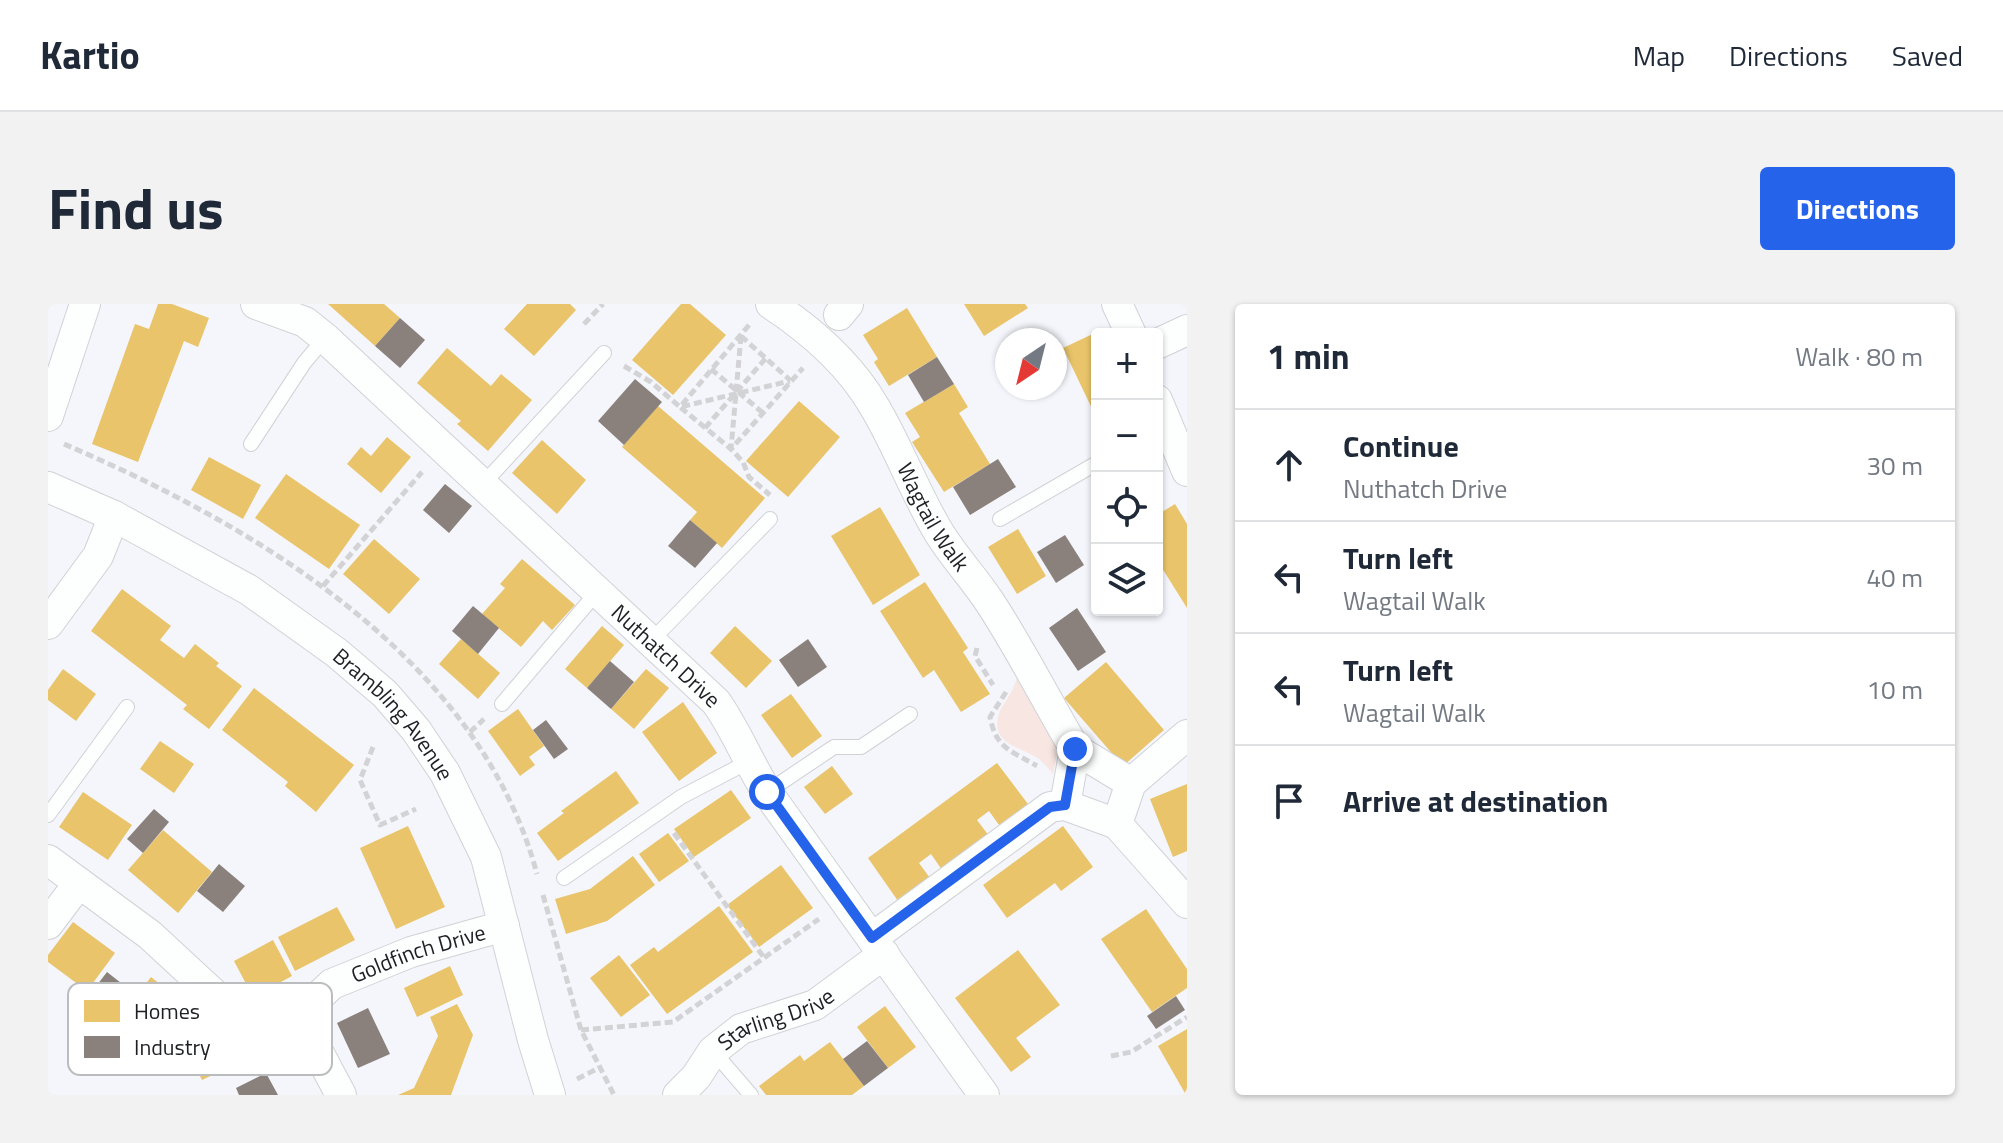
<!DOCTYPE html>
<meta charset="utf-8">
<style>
:root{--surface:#fff;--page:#f2f2f3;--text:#1f2937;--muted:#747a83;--line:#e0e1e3;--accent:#2563eb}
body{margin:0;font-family:"Titillium Web",sans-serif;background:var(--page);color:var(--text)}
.controls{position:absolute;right:24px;top:24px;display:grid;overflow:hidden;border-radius:8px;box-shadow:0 2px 6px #0004}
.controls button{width:72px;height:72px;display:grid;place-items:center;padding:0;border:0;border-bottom:2px solid var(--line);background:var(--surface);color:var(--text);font:40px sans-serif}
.compass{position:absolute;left:947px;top:24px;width:72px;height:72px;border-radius:50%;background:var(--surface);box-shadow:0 2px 6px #0004;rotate:215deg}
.stop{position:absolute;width:24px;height:24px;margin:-18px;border:6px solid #2563eb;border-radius:50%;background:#fff}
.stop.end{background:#2563eb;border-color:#fff;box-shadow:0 2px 8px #0008}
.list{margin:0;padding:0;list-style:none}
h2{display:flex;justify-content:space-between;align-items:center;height:104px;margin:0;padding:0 32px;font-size:34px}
h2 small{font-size:26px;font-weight:400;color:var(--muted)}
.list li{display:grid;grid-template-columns:52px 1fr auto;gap:24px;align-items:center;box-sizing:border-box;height:112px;padding:0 32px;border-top:2px solid var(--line)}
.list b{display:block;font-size:30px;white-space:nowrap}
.list p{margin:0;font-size:26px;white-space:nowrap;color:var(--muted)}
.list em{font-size:26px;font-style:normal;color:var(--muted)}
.icon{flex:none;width:44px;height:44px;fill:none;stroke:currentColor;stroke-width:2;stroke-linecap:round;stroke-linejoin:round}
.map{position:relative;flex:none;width:1139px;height:791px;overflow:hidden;border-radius:8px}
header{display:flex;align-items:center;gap:48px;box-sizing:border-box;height:112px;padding:0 40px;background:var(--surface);border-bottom:2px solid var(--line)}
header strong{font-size:38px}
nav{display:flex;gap:44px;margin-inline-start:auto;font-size:28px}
.intro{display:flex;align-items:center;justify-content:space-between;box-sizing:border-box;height:192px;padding:0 48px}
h1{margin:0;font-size:56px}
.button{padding:20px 36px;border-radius:8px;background:var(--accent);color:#fff;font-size:28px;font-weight:700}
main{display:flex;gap:48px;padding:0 48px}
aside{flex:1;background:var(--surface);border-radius:8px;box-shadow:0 2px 6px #0004}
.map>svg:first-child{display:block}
</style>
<header>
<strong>Kartio</strong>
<nav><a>Map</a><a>Directions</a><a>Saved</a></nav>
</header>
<div class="intro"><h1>Find us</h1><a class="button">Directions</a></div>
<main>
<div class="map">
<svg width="1139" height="791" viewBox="0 0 1139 791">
<rect width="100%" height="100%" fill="#f4f6fb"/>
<path fill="#f8e6e2" d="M969 372 1005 433 1009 449 1005 470C999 463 994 456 986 452 970 443 944 438 950 413 954 398 965 392 969 372Z"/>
<g fill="#e9c46a">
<polygon points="110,0 124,0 161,14 150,43 136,37 90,158 44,140 87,20 101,25"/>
<polygon points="280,0 336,0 352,14 327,42"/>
<polygon points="479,0 522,0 528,6 486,52 456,25"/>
<polygon points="633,0 642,0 678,31 625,91 584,56"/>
<polygon points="916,0 977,0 980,4 936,32"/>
<polygon points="859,4 889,53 841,82 826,58 830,55 815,31"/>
<polygon points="1049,28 1049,115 1015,44"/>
<polygon points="399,44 443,82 453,70 484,96 440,147 409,120 413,117 369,79"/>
<polygon points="906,80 920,103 911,109 942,160 896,188 864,138 872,133 857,109"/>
<polygon points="751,97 792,133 740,193 698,157"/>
<polygon points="610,102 717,194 674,244 642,216 649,208 574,143"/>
<polygon points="339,133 363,153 333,189 299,160 313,143 323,152"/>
<polygon points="494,136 538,176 509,210 464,169"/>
<polygon points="161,153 213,181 195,215 143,186"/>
<polygon points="238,170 312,221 281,265 207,214"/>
<polygon points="1127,200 1139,220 1139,304 1109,256 1109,211"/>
<polygon points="832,203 872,271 825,301 783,232"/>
<polygon points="970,225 998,272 969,290 940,243"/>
<polygon points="326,235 372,275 341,310 295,270"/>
<polygon points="474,255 527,301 504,326 495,317 473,343 434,310 457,284 452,280"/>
<polygon points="877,278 920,344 915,348 942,390 913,408 886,366 875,374 832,307"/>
<polygon points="74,285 123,322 112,336 136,354 147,340 171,359 168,362 194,382 161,425 135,405 139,401 43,327"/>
<polygon points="554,322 576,341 539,384 517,365"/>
<polygon points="687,322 724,357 698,384 662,349"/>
<polygon points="413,335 452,369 430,395 391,360"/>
<polygon points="1058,358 1116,426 1075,462 1016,394"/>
<polygon points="15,365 48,390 28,417 0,396 0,386"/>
<polygon points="598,365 621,384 586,425 563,405"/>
<polygon points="206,384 306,461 268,508 237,482 240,478 174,426"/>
<polygon points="743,390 774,432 744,454 713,411"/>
<polygon points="635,398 669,449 631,477 594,428"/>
<polygon points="470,405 496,442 481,453 487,461 472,472 440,427"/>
<polygon points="112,437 146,460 126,489 92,465"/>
<polygon points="949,459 980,500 951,521 941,507 929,516 941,532 894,566 883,550 871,559 882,574 850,597 820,554"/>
<polygon points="784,462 805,490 777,510 756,483"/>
<polygon points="568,467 591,499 510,557 489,529 516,509 513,507"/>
<polygon points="1139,480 1139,547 1125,553 1102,495"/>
<polygon points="683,486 703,514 646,553 626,525"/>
<polygon points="35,488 84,521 60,556 11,523"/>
<polygon points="360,522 397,603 348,625 312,544"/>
<polygon points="1015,522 1045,563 1013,587 1007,579 959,614 935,581"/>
<polygon points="115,526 164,568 130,609 80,566"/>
<polygon points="620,529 641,557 611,578 591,550"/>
<polygon points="585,552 607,581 559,617 518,630 507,595 542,585"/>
<polygon points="733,561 765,604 711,643 679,601"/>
<polygon points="671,602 705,648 619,710 582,661 606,643 610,648"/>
<polygon points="289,603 307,636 247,667 230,633"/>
<polygon points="1098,605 1139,665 1139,684 1104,708 1053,635"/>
<polygon points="25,618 67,649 39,687 0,658 0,651"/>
<polygon points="225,636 244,672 205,693 186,657"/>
<polygon points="970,646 1012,701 968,734 983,753 963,768 907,694"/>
<polygon points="571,651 602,691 573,713 542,674"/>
<polygon points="402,662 415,691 369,713 356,684"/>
<polygon points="103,673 131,695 97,740 69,718"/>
<polygon points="409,700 425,731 403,791 350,791 366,784 390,732 382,713"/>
<polygon points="837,702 868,743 840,764 809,723"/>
<polygon points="164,712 188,760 154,776 130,729"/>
<polygon points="1139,725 1139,791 1138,791 1110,742"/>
<polygon points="782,738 816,782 804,791 718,791 711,782 752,751 756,757"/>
</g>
<g fill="#8a817c">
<polygon points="352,14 377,36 352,64 327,42"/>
<polygon points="889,53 906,80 876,98 860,71"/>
<polygon points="587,75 614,98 576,141 550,117"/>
<polygon points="950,155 968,183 922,211 905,183"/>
<polygon points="397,180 424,202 401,229 375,206"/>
<polygon points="642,216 669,239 647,264 620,242"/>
<polygon points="1017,231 1036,261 1008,279 989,248"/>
<polygon points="425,302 451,324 430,350 404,327"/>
<polygon points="1029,304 1058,348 1030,367 1001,324"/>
<polygon points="760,335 779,363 750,383 731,356"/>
<polygon points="562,357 586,378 563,405 539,384"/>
<polygon points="498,416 520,445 506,455 485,426"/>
<polygon points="106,505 121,518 95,549 79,535"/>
<polygon points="171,560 197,582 175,608 149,587"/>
<polygon points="59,668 87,690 61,724 33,702"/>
<polygon points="1128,692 1137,706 1108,725 1099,712"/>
<polygon points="320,704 342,750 310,764 289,719"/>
<polygon points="819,737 840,764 816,782 795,755"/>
<polygon points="218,769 230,791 191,791 188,784"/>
</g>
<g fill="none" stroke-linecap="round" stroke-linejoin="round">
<g stroke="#d0d2d6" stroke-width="16">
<g id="lane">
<polyline points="203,140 256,59 277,34"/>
<polyline points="434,181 556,49"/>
<polyline points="952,215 1049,159"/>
<polyline points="604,336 722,215"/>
<polyline points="454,400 550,287"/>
<polyline points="719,488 786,443 813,443 862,410"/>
<polyline points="0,511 79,403"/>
<polyline points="516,574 633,493 700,458"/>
<polyline points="665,747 703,791"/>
</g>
</g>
<g stroke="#d0d2d6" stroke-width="32">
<g id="street">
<path id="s1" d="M208 0 257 18 277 34 668 398C688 426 700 458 719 488L936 791"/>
<path id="s2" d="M723 0C764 27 801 59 826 102 850 142 866 187 890 227 905 252 925 273 941 297 972 344 998 396 1027 445L1017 501"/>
<polyline points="1069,0 1083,30"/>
<polyline points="791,11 800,0"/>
<polyline points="1109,40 1139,26"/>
<polyline points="1109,96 1139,167"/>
<polyline points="0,112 37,0"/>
<path id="s3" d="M0 183 66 212 201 286 289 349 337 390 368 426 397 469 438 553 485 736 502 791"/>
<polyline points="0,320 50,252 66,212"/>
<polyline points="1027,445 1083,479"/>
<polyline points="1069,520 1083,479 1139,431"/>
<path id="s4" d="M0 556 102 631 197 719 217 727 237 724 284 680 363 648 456 622"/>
<polyline points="0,620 31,579"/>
<polyline points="824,634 1002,503 1017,501 1069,520 1139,599"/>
<polyline points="251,712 293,791"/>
<path id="s5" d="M630 791 648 773 665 747 693 725 767 701 836 650"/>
</g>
</g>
<g stroke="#d3d3d5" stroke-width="5" stroke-dasharray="8 4" stroke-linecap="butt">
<polyline points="536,20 555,0"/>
<polyline points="701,21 632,103 683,145 755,64"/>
<polyline points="693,32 683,145 695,158 701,173 722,191"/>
<polyline points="693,32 742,76"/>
<polyline points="576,62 603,78 632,103 742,77"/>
<polyline points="663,65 715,109"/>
<polyline points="657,124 718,54"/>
<path d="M16 140C208 222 431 354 489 570"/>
<polyline points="275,282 374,168"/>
<polyline points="929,344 927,352 945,381"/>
<path d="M958 388 942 413C948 445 964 447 989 462"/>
<polyline points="422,428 436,415"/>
<polyline points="325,443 312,476 332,521 368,505"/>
<polyline points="626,529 717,655"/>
<polyline points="495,591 533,726 566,791"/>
<polyline points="533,726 625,718 771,615"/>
<polyline points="1063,752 1083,748 1139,713"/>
<polyline points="529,775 551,764"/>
</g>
<use href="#lane" stroke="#fdfefe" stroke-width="14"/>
<use href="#street" stroke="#fdfefe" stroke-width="30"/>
</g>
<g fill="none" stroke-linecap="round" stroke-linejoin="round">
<polyline stroke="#2563eb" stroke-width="10" points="719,488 824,634 1002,503 1017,501 1027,445"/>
</g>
<g text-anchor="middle" stroke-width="8" stroke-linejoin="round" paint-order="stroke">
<g font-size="22" fill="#1d1f23" stroke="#fff">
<text dy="8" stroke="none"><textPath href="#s2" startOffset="272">Wagtail Walk</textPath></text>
<text dy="8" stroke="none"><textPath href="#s1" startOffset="544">Nuthatch Drive</textPath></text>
<text dy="8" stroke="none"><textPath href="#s3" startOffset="418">Brambling Avenue</textPath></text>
<text dy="8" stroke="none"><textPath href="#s4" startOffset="454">Goldfinch Drive</textPath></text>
<text dy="8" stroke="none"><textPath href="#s5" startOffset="128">Starling Drive</textPath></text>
</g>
</g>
<rect x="20" y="679" width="264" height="92" rx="12" fill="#fff" stroke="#bbbcbd" stroke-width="2"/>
<rect x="36" y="696" width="36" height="22" fill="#e9c46a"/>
<rect x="36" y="732" width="36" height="22" fill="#8a817c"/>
<g font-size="22" fill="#1d1f23">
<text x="86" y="715">Homes</text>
<text x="86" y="751">Industry</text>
</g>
</svg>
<div class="controls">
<button>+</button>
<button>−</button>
<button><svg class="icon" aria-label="locate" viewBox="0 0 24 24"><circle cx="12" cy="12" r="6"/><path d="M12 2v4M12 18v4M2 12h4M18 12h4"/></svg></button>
<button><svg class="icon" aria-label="layers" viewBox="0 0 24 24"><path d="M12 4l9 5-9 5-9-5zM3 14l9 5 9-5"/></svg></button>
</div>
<svg class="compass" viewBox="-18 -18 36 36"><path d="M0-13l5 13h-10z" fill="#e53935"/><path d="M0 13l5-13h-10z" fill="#747a83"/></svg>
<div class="stop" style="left:719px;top:488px"></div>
<div class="stop end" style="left:1027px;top:445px"></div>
</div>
<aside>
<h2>1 min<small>Walk · 80 m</small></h2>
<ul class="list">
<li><svg class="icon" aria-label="ahead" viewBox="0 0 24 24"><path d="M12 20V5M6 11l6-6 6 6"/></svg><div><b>Continue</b><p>Nuthatch Drive</p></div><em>30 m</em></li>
<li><svg class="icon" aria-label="left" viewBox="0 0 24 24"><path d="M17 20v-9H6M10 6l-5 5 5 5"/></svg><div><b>Turn left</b><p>Wagtail Walk</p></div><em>40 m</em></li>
<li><svg class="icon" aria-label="left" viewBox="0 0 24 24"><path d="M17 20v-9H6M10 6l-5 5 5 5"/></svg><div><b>Turn left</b><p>Wagtail Walk</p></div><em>10 m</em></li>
<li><svg class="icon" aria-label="arrive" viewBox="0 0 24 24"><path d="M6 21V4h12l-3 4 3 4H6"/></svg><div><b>Arrive at destination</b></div></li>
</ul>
</aside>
</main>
